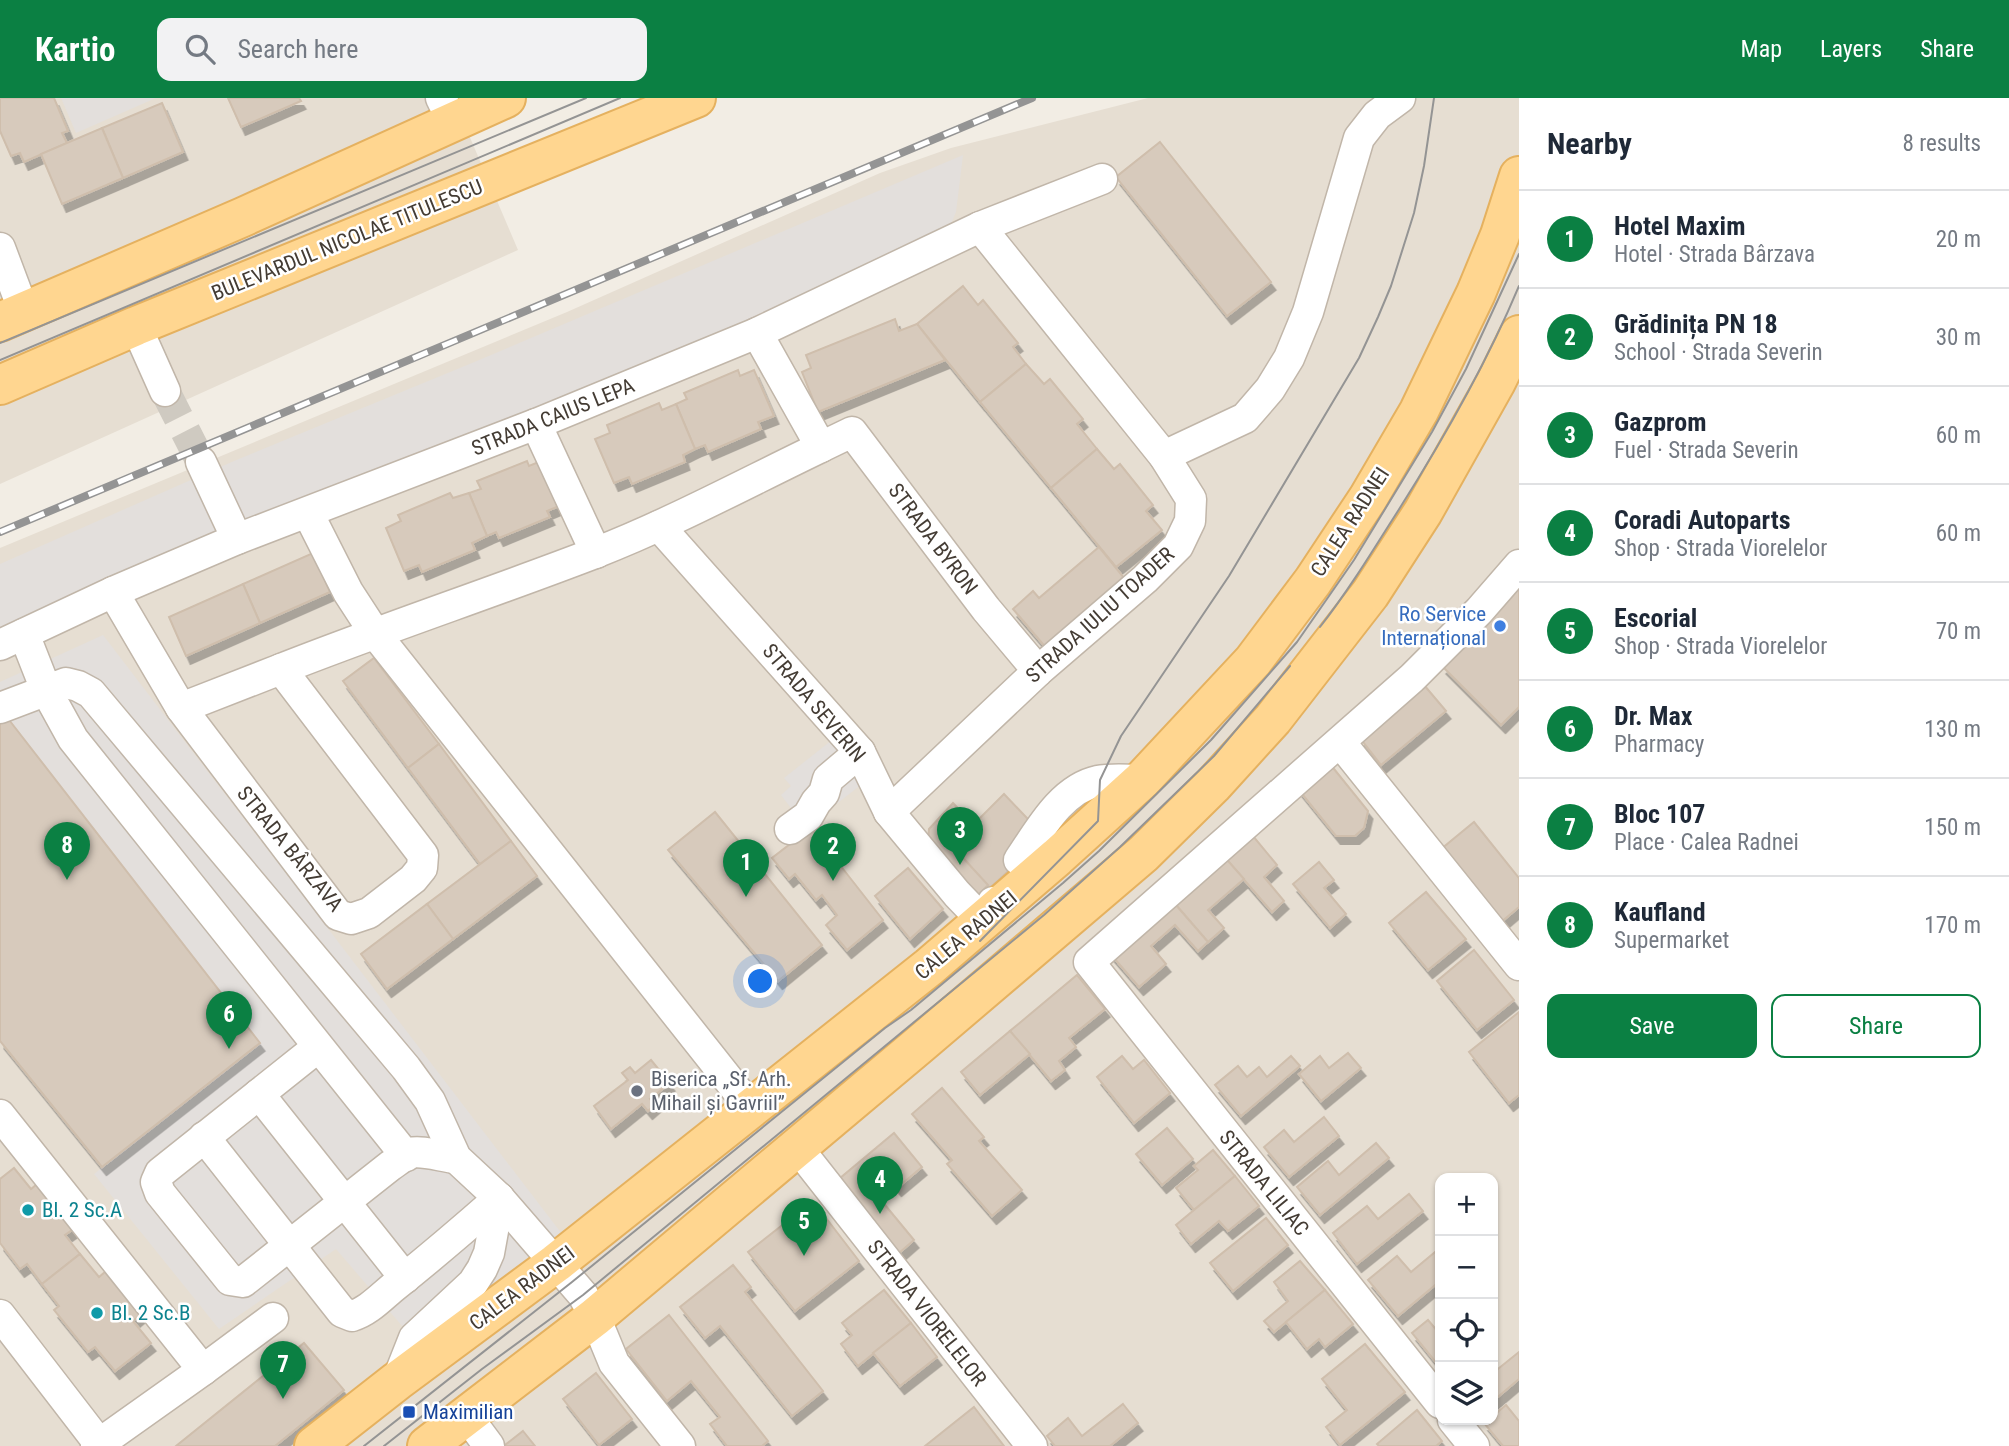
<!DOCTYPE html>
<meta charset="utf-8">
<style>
:root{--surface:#fff;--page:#f2f2f3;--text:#1f2937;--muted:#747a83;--line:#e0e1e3;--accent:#0b8043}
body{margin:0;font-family:"Roboto Condensed",sans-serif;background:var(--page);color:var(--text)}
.controls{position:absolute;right:21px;bottom:21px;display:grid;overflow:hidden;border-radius:14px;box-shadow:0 2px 5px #0004}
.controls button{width:63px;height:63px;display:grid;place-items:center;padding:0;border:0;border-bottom:2px solid var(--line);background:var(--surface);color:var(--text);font:35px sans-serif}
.you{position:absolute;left:761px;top:884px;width:24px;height:24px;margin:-18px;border:5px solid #fff;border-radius:50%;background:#1a73e8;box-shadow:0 0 0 10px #1a73e833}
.badge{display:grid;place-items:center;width:46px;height:46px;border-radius:50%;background:var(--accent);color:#fff;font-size:23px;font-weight:700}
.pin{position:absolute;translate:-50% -58px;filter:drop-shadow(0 2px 4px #0008)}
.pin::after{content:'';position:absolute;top:37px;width:24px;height:21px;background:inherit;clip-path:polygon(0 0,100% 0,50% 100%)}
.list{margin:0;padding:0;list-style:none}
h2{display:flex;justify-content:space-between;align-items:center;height:91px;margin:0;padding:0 28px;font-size:30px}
h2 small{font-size:23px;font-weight:400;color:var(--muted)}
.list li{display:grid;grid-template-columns:46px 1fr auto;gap:21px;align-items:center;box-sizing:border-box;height:98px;padding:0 28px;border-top:2px solid var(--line)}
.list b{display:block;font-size:26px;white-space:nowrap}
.list p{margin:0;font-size:23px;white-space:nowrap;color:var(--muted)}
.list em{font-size:23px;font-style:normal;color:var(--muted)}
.actions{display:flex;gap:14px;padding:21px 28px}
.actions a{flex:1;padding:16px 0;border:2px solid var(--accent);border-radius:14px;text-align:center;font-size:24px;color:var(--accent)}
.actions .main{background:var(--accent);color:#fff}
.icon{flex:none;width:38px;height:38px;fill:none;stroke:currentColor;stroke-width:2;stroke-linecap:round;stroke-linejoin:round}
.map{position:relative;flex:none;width:1519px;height:1348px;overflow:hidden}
header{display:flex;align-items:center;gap:42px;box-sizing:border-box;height:98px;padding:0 35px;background:var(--accent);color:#fff}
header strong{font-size:33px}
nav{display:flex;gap:38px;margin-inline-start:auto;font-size:24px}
.search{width:490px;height:63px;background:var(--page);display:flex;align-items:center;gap:18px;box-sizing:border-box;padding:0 24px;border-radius:14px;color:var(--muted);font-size:26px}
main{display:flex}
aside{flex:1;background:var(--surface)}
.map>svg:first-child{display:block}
</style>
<header>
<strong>Kartio</strong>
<div class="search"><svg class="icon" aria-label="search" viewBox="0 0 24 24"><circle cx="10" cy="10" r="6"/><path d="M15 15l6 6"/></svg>Search here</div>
<nav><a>Map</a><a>Layers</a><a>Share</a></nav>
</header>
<main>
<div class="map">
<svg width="1519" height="1348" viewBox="0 0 1519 1348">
<defs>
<filter id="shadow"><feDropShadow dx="4.5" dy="8" stdDeviation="0" flood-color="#0004"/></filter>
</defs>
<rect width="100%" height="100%" fill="#f2ede4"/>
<g fill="#e6ded2" fill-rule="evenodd">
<polygon points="0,0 473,0 457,9 518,152 0,386"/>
<path d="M1148 0H1519V1348H0V450L567 214 880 75 951 50ZM1440 1080H1493V1322H1440Z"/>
</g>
<g fill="#e3dfdc">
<polygon points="61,0 156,0 76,35"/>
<polygon points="963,57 956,114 934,166 265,437 0,557 0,466 234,363 472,265"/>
<polygon points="103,537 562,1136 556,1165 421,1250 336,1151 219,1231 94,1076 260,945 6,618 0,606 0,584"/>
<polygon points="832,642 862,686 806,730 781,697 791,688 784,680"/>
</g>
<g fill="#d7cabc" stroke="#cfbeac" stroke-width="2" filter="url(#shadow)">
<polygon points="0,0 54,0 68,33 62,35 67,45 24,64 20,55 11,58 0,33"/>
<polygon points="228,0 299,0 301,3 241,29"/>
<polygon points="162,5 183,54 123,80 102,30"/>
<polygon points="102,30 123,80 62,106 41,56"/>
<polygon points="1160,44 1271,184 1227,218 1116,79"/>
<polygon points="963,188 978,207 983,202 1018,245 1013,249 1026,266 980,304 917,226"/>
<polygon points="895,221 899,233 917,226 945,262 818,314 802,274 811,270 806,257"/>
<polygon points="1026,266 1044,286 1050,281 1083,321 1077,326 1097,351 1051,390 980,304"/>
<polygon points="738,272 740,278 754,272 774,318 758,324 761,331 708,354 705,347 695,351 676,306 687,301 684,295"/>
<polygon points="659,305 662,312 676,306 695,351 683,357 685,364 632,386 629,379 614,385 595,341 610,335 607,327"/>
<polygon points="1097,351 1114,371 1120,366 1153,407 1146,413 1162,432 1116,469 1051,390"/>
<polygon points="546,361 564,406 547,413 550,419 499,440 496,434 487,438 469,395 481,391 477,383 527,363 529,368"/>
<polygon points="450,395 453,400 469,395 487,438 472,445 475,452 422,474 419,467 404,473 386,430 401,423 398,417"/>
<polygon points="1099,449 1133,491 1053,558 1013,511 1033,493 1039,500"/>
<polygon points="313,455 330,494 260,525 243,486"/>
<polygon points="243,486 260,525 186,558 169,519"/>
<polygon points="1519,489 1519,609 1501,627 1442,568"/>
<polygon points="374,560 439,646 408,670 343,583"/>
<polygon points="1424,587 1446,613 1381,667 1360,640"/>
<polygon points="6,618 260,945 102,1069 0,943 0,621"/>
<polygon points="439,646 511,743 480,766 408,670"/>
<polygon points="1330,666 1368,713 1364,730 1355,738 1336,738 1298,691"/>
<polygon points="1004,696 1045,739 990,790 952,748"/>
<polygon points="953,705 973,726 952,748 988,787 978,798 928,744 929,731"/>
<polygon points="715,714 822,847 778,883 668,752"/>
<polygon points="1474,724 1519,780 1519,809 1500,825 1440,752"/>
<polygon points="811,730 883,822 847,852 826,827 837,817 822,797 816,802 795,776 789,781 772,760"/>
<polygon points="1248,732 1277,767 1264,779 1284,803 1272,814 1221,755"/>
<polygon points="511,743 537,778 453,841 427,806"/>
<polygon points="1221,755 1244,781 1208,812 1224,830 1208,844 1169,799"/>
<polygon points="1319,764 1334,782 1324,790 1346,816 1330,830 1293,786"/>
<polygon points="908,770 943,811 910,841 875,798"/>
<polygon points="1426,794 1466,841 1428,872 1389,825"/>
<polygon points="1169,799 1208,844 1198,853 1175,827 1151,848 1166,866 1139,889 1107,852"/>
<polygon points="427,806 453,841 387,891 361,856"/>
<polygon points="1474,852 1514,902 1477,932 1437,883"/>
<polygon points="1077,877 1105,911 1069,940 1076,949 1059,963 1065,972 1051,983 1010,933"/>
<polygon points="1519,914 1519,997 1509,1005 1469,954"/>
<polygon points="1010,933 1030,956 980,997 961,974"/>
<polygon points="1348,955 1361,970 1321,1003 1299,976 1320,958 1329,970"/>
<polygon points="1122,958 1133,971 1144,962 1170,995 1134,1025 1097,979"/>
<polygon points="1291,958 1300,968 1241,1018 1215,987 1238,968 1247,979 1259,969 1267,979"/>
<polygon points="651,962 670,985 650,1001 655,1007 648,1013 642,1006 611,1031 594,1008 628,982 622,975 630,969 635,975"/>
<polygon points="942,990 984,1039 979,1043 1022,1092 992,1118 947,1066 952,1062 912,1016"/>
<polygon points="1324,1019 1339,1038 1289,1079 1264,1049 1284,1032 1294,1044"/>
<polygon points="1167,1030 1193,1061 1162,1087 1136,1056"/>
<polygon points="894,1035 922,1069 897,1090 886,1077 871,1090 914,1142 899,1155 839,1081"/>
<polygon points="1376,1045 1389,1060 1320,1117 1297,1089 1328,1063 1339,1077"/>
<polygon points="1213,1052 1235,1078 1194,1112 1176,1090 1198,1072 1194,1068"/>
<polygon points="14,1070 31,1091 36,1087 72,1132 65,1137 80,1156 42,1186 27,1166 20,1171 0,1145 0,1081"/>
<polygon points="1235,1078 1259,1108 1228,1133 1219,1123 1191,1146 1176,1127"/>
<polygon points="1409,1096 1423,1113 1357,1166 1333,1135 1367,1108 1378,1121"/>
<polygon points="813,1103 859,1163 795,1213 748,1154"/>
<polygon points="1266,1120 1288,1147 1233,1193 1210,1165"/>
<polygon points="1440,1150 1440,1183 1398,1218 1368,1182 1397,1158 1411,1174"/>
<polygon points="80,1156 99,1179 105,1174 140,1217 133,1223 151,1245 115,1273 95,1249 88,1254 54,1212 59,1208 42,1186"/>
<polygon points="1300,1163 1325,1192 1274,1234 1264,1223 1288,1203 1274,1184"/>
<polygon points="733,1167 751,1189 745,1194 823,1293 792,1318 720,1228 705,1240 680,1209"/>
<polygon points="884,1192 911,1225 858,1268 841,1246 852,1237 842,1225"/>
<polygon points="1325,1192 1353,1226 1325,1249 1319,1241 1307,1251 1286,1224"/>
<polygon points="669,1217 768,1343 762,1348 727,1348 710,1326 720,1319 691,1283 667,1303 626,1251"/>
<polygon points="1428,1222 1439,1235 1440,1234 1440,1265 1438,1267 1412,1235"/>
<polygon points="911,1225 937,1259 900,1288 873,1255"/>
<polygon points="304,1245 344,1292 275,1348 176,1348"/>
<polygon points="1365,1246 1405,1294 1340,1347 1326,1329 1347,1312 1322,1281"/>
<polygon points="1519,1254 1519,1281 1493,1303 1493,1275"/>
<polygon points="596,1275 632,1321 599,1347 563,1301"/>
<polygon points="1123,1306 1138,1325 1110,1348 1055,1348 1047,1338 1068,1320 1082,1338"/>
<polygon points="1506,1307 1519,1323 1519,1348 1503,1348 1484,1325 1493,1322 1493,1318"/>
<polygon points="974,1309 1004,1348 925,1348"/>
<polygon points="1417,1312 1442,1343 1436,1348 1379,1348 1377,1346"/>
<polygon points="523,1333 535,1348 506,1348 505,1347"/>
</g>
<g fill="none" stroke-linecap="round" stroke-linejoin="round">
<polyline stroke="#cfcac1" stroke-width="30" stroke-dasharray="30 15" stroke-linecap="butt" points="165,293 201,364"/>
<g stroke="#c1b6a9" stroke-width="33">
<g id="minor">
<polyline points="441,0 452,23"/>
<polyline points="0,150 24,214"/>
<polyline points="136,228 165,293"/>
<polyline points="536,326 596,455"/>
<polyline points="821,349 852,334 986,511 1038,573"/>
<polyline points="1164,358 1245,320 1270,291 1289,260 1308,214 1359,40 1377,17 1400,0"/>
<polyline points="201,364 237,441"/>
<polyline points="308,415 348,494 374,534 751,1010"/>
<polyline points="659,428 860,654 889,714 957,796 983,823 993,804"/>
<polyline points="113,494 181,610 281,571"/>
<polyline points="24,536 46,592 73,641 406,1058"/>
<polyline points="0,547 113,494 237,441 536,326 757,235 980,129 1102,81"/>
<polyline points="0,610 66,585 78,588 91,595 406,970 430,1003 456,1060 499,1100 583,1197 595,1219 614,1265 680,1348"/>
<path d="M181 610 338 817 351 821 369 815 413 781 422 770 423 757 281 571C385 530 491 495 595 455 672 425 746 385 821 349L757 235"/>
<polyline points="1340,644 1519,867"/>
<polyline points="889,714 1038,573 1145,481 1178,448 1190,423 1191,401 1164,358 980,129"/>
<polyline points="790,731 808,718 816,704 824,695 828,681 860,654"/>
<path d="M1019 762C1039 733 1061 691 1098 683 1112 680 1128 682 1142 682"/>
<path d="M318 949 160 1075 156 1084 160 1095 230 1182 243 1184 390 1068C396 1064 403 1058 410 1055 422 1052 443 1059 456 1060"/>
<polyline points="259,996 405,1180"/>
<polyline points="0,1017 203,1272 96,1348"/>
<path d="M204 1039 342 1214 352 1218C369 1213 382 1198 396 1187 431 1159 465 1130 499 1100"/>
<polyline points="797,1049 1032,1348"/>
<polyline points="0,1217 101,1348"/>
<polyline points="203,1272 273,1220"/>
<polyline points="397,1283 414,1240 473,1185 482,1171 489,1155 499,1100"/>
<polyline points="1440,1305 1089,864 1412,580 1479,513 1519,467"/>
<polyline points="466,1317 489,1348"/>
<polyline points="1453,1322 1474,1348"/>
</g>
</g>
<g stroke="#e5b15f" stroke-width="42">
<g id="major">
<polyline points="0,224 243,119 506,0"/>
<polyline points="0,287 136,228 696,0"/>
<polyline points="314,1348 397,1283 556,1165 929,869 1057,759 1142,682 1253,563 1313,483 1368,400 1419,313 1476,195 1500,137 1519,78"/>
<polyline points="427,1348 595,1219 919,947 1143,756 1213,687 1273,621 1370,496 1423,414 1496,284 1519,237"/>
</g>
</g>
<use href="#minor" stroke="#fff" stroke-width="30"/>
<use href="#major" stroke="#ffd690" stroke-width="38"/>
<g stroke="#949494" stroke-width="2">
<polyline points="0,245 586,0"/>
<polyline points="0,262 620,0"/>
<path d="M1320 529C1345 497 1367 462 1389 427 1438 351 1484 272 1519 188"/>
<polyline points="980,843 1098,723 1100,682 1121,638 1229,478 1359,260 1378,219 1391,188 1414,115 1424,68 1434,0"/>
<polyline points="364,1348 572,1184 885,930 911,912 1063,785 1099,753 1211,642 1297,544 1354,462 1432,334 1466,271 1519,156"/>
<polyline points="384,1348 482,1271 583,1197 1044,817 1120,749 1214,658 1290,568"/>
</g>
<g stroke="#949494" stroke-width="8">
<polyline id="rail" points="0,434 1032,0"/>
</g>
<use href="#rail" stroke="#fff" stroke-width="5" stroke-dasharray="16" stroke-linecap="butt"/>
</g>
<circle fill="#3f7fe0" stroke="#fff" stroke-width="2.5" cx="1500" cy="528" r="7"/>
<circle fill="#6b7280" stroke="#fff" stroke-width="2.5" cx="637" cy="993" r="7"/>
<g fill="#0f9aa8" stroke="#fff" stroke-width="2.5">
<circle cx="28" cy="1112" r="7"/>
<circle cx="97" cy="1215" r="7"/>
</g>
<rect fill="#1a4fb4" stroke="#fff" stroke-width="2.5" x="402" y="1307" width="14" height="14" rx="3.5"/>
<g text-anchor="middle" stroke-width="5" stroke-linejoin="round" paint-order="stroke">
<g font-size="21" fill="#443c34" stroke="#fff">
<text transform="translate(347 142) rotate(-22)" y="7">BULEVARDUL NICOLAE TITULESCU</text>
<text transform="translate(553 319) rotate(-22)" y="7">STRADA CAIUS LEPA</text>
<text transform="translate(1350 424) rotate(-57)" y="7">CALEA RADNEI</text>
<text transform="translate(933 441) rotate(53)" y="7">STRADA BYRON</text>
<text transform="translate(1100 517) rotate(-42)" y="7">STRADA IULIU TOADER</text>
<text transform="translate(814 605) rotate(50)" y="7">STRADA SEVERIN</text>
<text transform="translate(290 751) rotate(51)" y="7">STRADA BÂRZAVA</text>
<text transform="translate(966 837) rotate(-40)" y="7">CALEA RADNEI</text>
<text transform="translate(1264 1085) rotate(51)" y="7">STRADA LILIAC</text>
<text transform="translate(522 1190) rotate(-37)" y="7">CALEA RADNEI</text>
<text transform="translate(927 1215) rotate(52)" y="7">STRADA VIORELELOR</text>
</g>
<g font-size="21" fill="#366cbe" stroke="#fff" text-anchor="end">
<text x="1486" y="523">Ro Service<tspan x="1486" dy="24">Internațional</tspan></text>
</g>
<g font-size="21" fill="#5b616d" stroke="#fff" text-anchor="start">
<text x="651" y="988">Biserica „Sf. Arh.<tspan x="651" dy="24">Mihail și Gavriil”</tspan></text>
</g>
<g font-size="21" fill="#0d838f" stroke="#fff" text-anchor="start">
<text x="42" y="1119">Bl. 2 Sc.A</text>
<text x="111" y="1222">Bl. 2 Sc.B</text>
</g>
<g font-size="21" fill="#164399" stroke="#fff" text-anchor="start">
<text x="423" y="1321">Maximilian</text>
</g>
</g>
</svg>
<div class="controls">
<button>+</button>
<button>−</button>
<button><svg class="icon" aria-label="locate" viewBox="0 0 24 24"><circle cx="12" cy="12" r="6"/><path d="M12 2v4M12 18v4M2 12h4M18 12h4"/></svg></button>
<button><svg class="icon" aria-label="layers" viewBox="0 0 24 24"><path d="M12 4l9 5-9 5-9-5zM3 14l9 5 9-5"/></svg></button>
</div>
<div class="you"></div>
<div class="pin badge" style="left:746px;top:799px">1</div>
<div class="pin badge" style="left:833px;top:783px">2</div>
<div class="pin badge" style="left:960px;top:767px">3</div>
<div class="pin badge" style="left:880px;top:1116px">4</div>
<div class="pin badge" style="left:804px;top:1158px">5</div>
<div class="pin badge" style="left:229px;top:951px">6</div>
<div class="pin badge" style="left:283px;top:1301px">7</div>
<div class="pin badge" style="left:67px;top:782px">8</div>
</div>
<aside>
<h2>Nearby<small>8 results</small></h2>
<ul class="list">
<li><span class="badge">1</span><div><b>Hotel Maxim</b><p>Hotel · Strada Bârzava</p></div><em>20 m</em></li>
<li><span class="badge">2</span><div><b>Grădinița PN 18</b><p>School · Strada Severin</p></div><em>30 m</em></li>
<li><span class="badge">3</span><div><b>Gazprom</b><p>Fuel · Strada Severin</p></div><em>60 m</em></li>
<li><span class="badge">4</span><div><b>Coradi Autoparts</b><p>Shop · Strada Viorelelor</p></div><em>60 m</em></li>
<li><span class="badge">5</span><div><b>Escorial</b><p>Shop · Strada Viorelelor</p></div><em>70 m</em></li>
<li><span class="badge">6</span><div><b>Dr. Max</b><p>Pharmacy</p></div><em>130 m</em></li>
<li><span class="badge">7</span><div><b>Bloc 107</b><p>Place · Calea Radnei</p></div><em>150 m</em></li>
<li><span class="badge">8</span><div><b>Kaufland</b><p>Supermarket</p></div><em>170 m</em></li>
</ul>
<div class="actions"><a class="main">Save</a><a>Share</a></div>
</aside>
</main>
